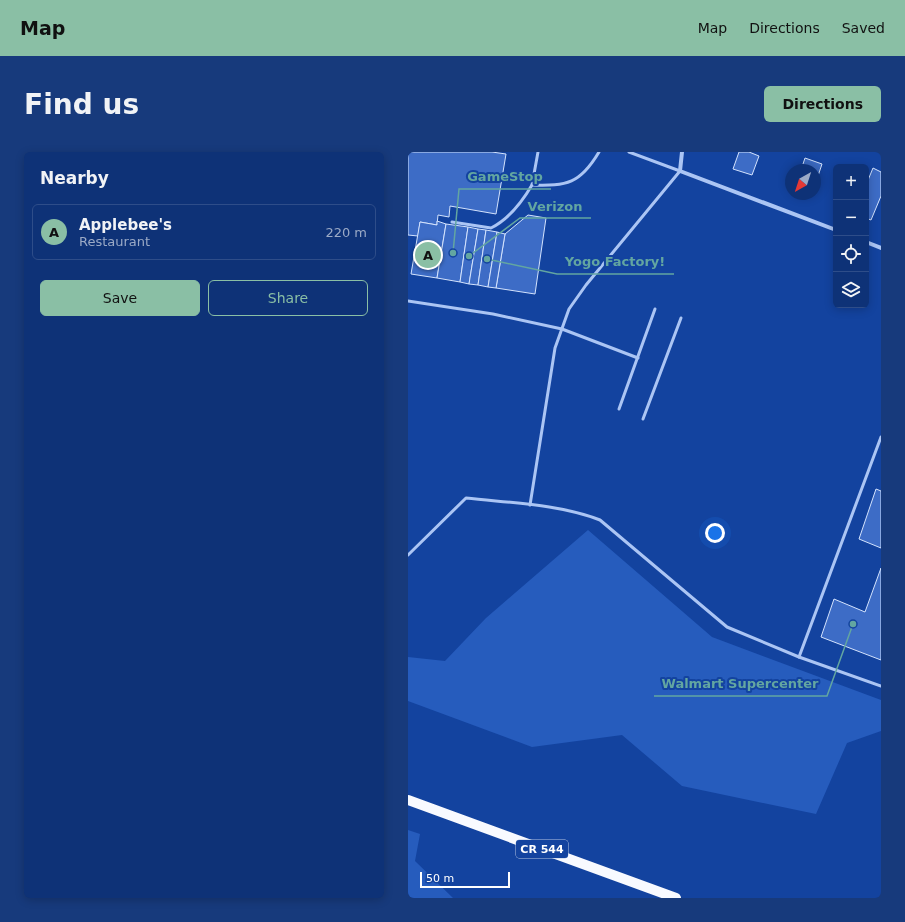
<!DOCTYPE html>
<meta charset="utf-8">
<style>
:root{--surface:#0e3277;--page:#173a7c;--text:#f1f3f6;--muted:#9baac6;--line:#2e4d89;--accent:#8abfa5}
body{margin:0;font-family:"DejaVu Sans",sans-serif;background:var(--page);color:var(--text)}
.controls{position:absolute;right:12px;top:12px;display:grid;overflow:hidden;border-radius:6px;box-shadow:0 2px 10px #0003}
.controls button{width:36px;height:36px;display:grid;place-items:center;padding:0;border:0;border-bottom:1px solid var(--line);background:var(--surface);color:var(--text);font:20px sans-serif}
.compass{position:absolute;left:377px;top:12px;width:36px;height:36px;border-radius:50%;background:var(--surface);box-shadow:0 2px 10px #0003;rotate:219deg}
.scale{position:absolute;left:12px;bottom:10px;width:90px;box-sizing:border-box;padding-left:4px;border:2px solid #fff;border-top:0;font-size:11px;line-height:14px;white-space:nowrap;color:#fff;-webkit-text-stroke:3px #13439f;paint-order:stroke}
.you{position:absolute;left:307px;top:381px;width:14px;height:14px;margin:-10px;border:3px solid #fff;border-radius:50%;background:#1a73e8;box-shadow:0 0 0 6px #1a73e833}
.badge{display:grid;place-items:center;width:26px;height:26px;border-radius:50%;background:var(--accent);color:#111;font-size:13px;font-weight:700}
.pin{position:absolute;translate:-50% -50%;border:2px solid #fff;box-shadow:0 1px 4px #0006}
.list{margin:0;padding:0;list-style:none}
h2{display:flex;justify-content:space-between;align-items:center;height:52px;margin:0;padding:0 16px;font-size:17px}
h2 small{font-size:13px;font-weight:400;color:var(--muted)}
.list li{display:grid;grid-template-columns:26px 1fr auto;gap:12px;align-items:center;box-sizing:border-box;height:56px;margin:0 8px 8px;padding:0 8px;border:1px solid var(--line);border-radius:6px}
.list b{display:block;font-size:15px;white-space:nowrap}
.list p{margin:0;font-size:13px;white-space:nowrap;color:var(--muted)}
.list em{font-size:13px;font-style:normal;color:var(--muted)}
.actions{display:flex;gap:8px;padding:12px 16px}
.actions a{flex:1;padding:9px 0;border:1px solid var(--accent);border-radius:6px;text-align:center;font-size:14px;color:var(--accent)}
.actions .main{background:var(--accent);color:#111}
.icon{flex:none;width:22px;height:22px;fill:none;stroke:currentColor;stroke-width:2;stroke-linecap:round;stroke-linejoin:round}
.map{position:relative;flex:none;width:473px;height:746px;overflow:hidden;border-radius:6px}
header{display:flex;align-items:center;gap:24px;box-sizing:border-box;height:56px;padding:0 20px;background:var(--accent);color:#111}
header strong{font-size:19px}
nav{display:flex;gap:22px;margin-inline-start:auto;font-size:14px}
.intro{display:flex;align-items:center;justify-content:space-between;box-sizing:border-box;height:96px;padding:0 24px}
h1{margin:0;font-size:28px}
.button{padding:10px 18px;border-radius:6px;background:var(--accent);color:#111;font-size:14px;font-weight:700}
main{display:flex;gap:24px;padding:0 24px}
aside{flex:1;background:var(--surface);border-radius:6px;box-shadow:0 2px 10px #0003}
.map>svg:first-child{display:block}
</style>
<header>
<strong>Map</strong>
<nav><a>Map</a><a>Directions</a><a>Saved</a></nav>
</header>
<div class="intro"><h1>Find us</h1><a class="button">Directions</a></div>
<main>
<aside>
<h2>Nearby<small></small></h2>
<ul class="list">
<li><span class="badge">A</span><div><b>Applebee's</b><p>Restaurant</p></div><em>220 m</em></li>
</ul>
<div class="actions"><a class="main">Save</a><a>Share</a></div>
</aside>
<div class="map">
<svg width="473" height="746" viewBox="0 0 473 746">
<rect width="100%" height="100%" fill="#13439f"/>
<g fill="#265cbd">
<polygon points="180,378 304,485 473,548 473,579 439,591 408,662 274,634 214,583 124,595 0,549 0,505 37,509 78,466"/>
<polygon points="0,678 12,682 7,709 45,746 0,746"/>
</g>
<g fill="#3d6cc6" stroke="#d4e3fd">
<polygon points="0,0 84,0 98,2 88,62 42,54 41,65 30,63 29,73 12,70 10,84 0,83"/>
<polygon points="331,0 341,0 351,4 344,23 325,17"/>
<polygon points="397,6 414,12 407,33 407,18 393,18"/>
<polygon points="465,16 473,20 473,44 463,68 458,66 458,33"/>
<polygon points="120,63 138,66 127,142 88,136 97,82"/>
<polygon points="29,69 38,72 29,126 3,122 12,70 29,73"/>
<polygon points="38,72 60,75 52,130 29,126"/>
<polygon points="60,75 70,77 61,132 52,130"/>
<polygon points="70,77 78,78 70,133 61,132"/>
<polygon points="78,78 89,80 80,135 70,133"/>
<polygon points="89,80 97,82 88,136 80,135"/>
<polygon points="468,337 473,339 473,396 451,387"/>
<polygon points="473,416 473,508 413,485 426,447 457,460"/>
</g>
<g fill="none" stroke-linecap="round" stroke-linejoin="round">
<g stroke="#abc5f4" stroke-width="3">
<path d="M130 0 124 33C159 34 172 32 191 0"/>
<path d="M44 70 83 76C101 67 114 50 124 33"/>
<polyline points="0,149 85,162 154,177 230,206"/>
<polyline points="211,257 247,157"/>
<polyline points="235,267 273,166"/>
<polyline points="122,353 147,196 161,157 178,133 272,19 221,0"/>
<path d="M0 403 58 346C102 351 151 352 192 368L319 475 391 505 473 534"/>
<polyline points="391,505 473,285"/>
</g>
<g stroke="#abc5f4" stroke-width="4">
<polyline points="274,0 272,19 428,78"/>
<polyline points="458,90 473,96"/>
</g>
<polyline stroke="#f8faff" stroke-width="10" points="0,648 268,746"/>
</g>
<g text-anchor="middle" stroke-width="4" stroke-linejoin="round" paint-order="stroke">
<rect fill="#13439f" stroke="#b8c7e2" stroke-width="1" x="108" y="688" width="52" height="18" rx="3"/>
<g font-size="11" font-weight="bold" fill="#fff">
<text x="134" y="701">CR 544</text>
</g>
</g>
<path fill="none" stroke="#63a6a1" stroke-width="1.5" d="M45 101L51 37H143M61 104L112 66H183M79 107L149 122H266M445 472L419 544H246"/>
<g fill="#63a6a1" stroke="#13439f" stroke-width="1.5">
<circle cx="45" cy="101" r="4"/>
<circle cx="61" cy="104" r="4"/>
<circle cx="79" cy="107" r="4"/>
<circle cx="445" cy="472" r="4"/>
</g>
<g font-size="13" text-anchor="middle" font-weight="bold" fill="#63a6a1" stroke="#13439f" stroke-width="4" stroke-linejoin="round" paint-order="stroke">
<text x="97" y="29">GameStop</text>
<text x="147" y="59">Verizon</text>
<text x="207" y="114">Yogo Factory!</text>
<text x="332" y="536">Walmart Supercenter</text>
</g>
</svg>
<div class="controls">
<button>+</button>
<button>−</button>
<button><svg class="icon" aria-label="locate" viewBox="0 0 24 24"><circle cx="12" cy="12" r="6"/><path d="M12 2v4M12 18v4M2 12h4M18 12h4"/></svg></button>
<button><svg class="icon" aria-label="layers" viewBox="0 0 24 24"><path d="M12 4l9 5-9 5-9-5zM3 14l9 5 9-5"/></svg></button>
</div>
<svg class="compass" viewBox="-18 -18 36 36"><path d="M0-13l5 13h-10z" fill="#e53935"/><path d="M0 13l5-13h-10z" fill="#9baac6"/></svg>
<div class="scale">50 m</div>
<div class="you"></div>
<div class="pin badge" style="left:20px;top:103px">A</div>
</div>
</main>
